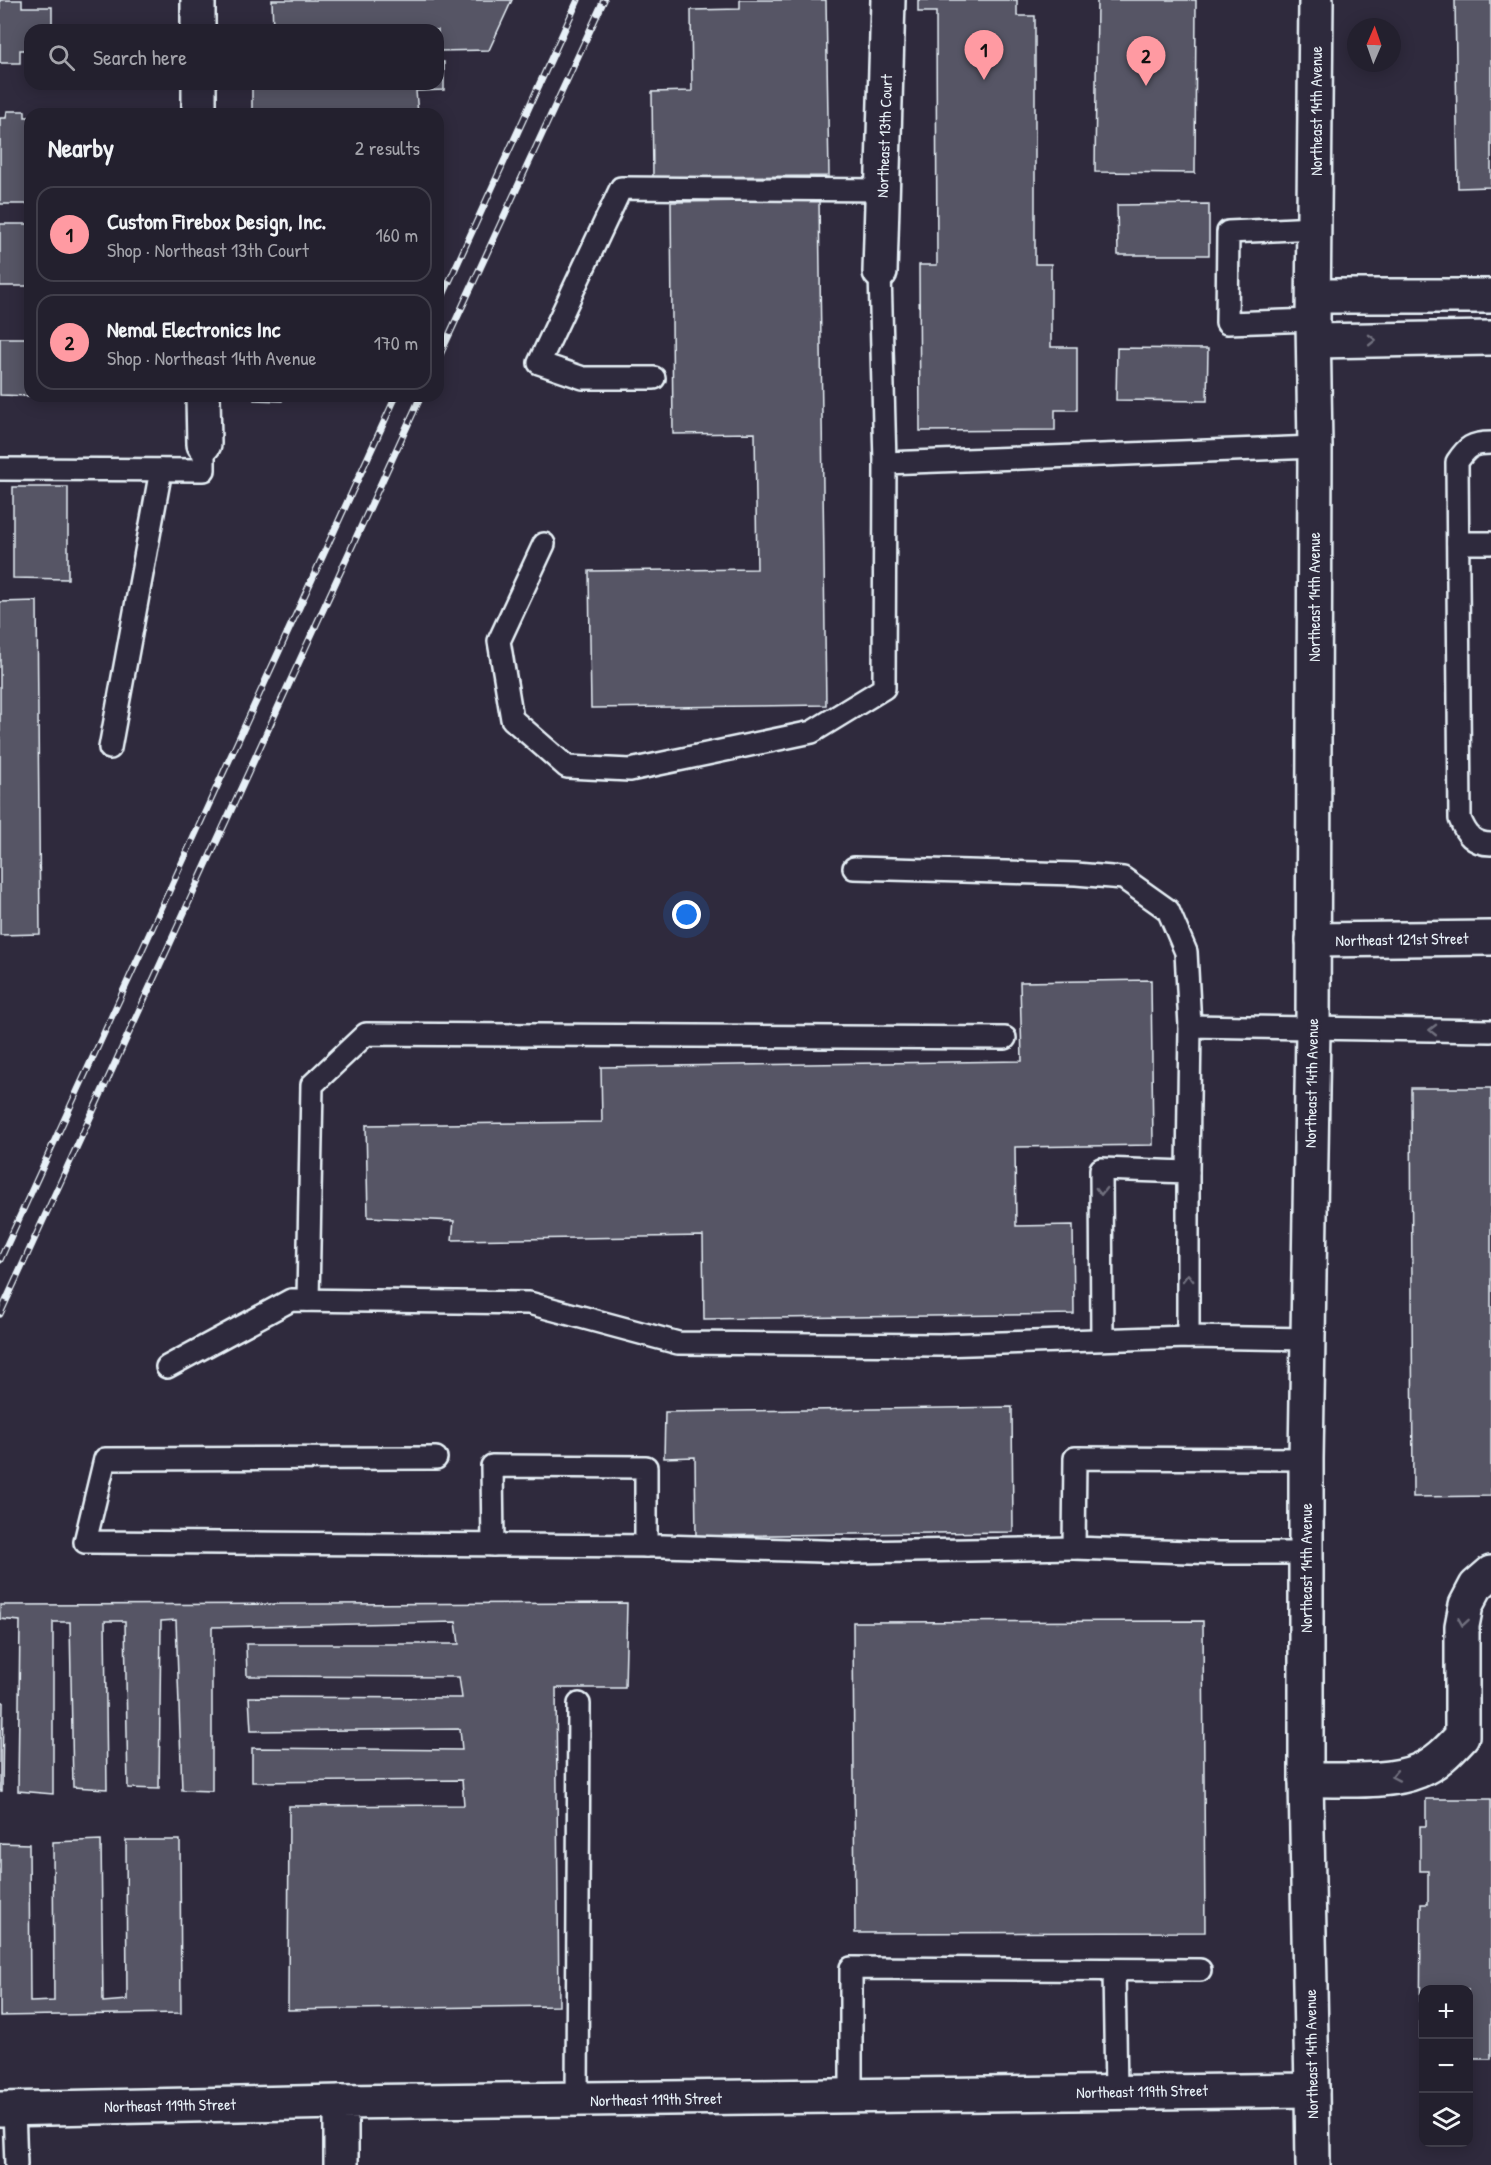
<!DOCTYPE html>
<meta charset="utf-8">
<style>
:root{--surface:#23202e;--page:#2b2836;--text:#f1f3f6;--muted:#a3a3aa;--line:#403e4a;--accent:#ff9aa2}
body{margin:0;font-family:"Patrick Hand",sans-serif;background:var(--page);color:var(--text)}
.controls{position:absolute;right:18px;bottom:18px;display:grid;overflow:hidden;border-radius:12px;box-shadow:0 3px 15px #0003}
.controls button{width:54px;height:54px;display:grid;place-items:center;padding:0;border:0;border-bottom:2px solid var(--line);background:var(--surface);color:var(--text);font:30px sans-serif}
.compass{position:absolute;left:1347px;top:18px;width:54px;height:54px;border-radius:50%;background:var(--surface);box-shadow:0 3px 15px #0003;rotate:2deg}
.you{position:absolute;left:687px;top:915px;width:21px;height:21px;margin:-15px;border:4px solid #fff;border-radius:50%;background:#1a73e8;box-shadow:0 0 0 9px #1a73e833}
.badge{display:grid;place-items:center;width:39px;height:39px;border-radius:50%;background:var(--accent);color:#111;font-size:20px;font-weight:700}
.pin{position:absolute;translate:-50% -50px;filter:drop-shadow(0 2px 3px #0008)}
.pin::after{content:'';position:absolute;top:32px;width:21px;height:18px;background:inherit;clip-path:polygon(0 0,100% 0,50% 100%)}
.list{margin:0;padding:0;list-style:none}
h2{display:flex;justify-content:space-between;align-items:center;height:78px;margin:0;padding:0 24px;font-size:26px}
h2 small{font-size:20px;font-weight:400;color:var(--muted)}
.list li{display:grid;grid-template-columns:39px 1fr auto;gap:18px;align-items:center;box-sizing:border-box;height:96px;margin:0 12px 12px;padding:0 12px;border:2px solid var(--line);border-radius:18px}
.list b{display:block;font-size:22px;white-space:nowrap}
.list p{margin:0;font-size:20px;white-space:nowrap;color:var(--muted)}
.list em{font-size:20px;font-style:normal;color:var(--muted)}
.icon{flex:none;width:33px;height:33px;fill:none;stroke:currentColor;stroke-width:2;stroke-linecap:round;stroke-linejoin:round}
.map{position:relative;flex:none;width:1491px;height:2165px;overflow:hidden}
.search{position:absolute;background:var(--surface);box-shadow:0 3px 15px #0003;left:24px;top:24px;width:420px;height:66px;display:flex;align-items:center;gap:15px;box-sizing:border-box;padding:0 21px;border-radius:18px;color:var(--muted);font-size:22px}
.panel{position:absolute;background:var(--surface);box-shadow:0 3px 15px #0003;left:24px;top:108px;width:420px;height:294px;border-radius:18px}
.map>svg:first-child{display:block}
</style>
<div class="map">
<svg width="1491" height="2165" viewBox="0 0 1491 2165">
<rect width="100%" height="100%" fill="#2f2a3d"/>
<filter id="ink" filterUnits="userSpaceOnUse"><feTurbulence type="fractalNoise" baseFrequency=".0167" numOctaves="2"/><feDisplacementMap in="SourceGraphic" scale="12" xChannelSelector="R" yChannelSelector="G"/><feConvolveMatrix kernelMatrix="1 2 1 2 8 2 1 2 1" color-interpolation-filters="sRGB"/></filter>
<g filter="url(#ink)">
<g fill="#575565" stroke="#e8f1f8" stroke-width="1.5">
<polygon points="0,0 22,0 22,7 52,7 52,30 30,30 30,50 20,50 20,63 0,63"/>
<polygon points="272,0 512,0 489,50 438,51 438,30 273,30"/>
<polygon points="740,0 826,0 829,176 653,177 652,92 692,91 691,10 740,9"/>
<polygon points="918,0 1017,0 1017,16 1035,16 1035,264 1051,264 1051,347 1077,347 1077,410 1055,410 1055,430 920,431 919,265 937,265 936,12 918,12"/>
<polygon points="1097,0 1196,0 1195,173 1095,172"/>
<polygon points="1455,0 1491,0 1491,187 1458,188"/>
<polygon points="438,62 444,62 444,90 416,91 418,114 252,114 252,84 438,84"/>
<polygon points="7,111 25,111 25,117 30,117 30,204 0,204 0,118 6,118"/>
<polygon points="819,200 826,705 591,708 589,571 757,569 755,433 673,434 671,202"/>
<polygon points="1209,204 1209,255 1118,255 1117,205"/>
<rect x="0" y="224" width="30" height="62"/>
<polygon points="0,338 30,338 30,396 0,395"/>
<polygon points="1117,348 1208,349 1207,401 1116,400"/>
<polygon points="254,396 285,396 282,401 254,400"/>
<polygon points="13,487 68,487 68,579 13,578"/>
<polygon points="37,601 40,934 0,935 0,602"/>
<polygon points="1151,980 1153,1145 1015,1147 1016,1226 1073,1225 1074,1314 704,1319 703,1236 452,1240 454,1221 368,1217 366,1125 602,1122 601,1067 1022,1061 1020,982"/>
<polygon points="1411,1088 1491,1088 1491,1496 1413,1497"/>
<polygon points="1012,1407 1013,1532 696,1536 695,1457 664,1458 665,1412"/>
<polygon points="627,1603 625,1688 556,1688 559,2006 288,2010 289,1806 464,1805 462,1780 252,1782 252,1748 462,1750 460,1729 251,1731 249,1697 462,1698 459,1677 247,1676 246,1644 459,1644 456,1622 212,1627 212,1791 182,1790 176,1620 161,1621 159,1789 128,1788 125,1621 105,1621 107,1789 73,1787 70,1622 53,1622 53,1794 18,1791 20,1621 0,1619 0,1605"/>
<polygon points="1203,1621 1205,1932 855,1933 853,1622"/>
<polygon points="0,1702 3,1702 2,1791 0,1791"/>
<polygon points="1426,1799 1491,1799 1491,2059 1468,2059 1468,1990 1424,1990 1424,2044 1420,2044 1421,1904 1428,1904 1428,1871 1420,1871 1420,1826 1426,1826"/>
<polygon points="101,1840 103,2002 127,2000 126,1840 180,1840 181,2013 0,2016 0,1843 29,1844 30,2002 54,2001 53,1842"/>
</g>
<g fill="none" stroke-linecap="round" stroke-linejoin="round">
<g stroke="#e8f1f8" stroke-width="26">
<g id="lane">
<polyline points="880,272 885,463"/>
<polyline points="1313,320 1227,323 1228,232 1315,228"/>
<polyline points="654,378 583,378 539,363 621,188 882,190"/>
<path d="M1491 443C1472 443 1467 447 1457 462L1460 819C1466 834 1473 844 1491 844"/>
<polyline points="0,469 204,470 204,444"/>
<polyline points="1458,543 1491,543"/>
<polyline points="544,544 499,641 512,719 567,767 630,770 812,732 884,688 885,463 1315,447"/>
<polyline points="110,748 161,470"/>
<polyline points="854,868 1076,874 1123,878 1168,910 1186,952 1190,1026"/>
<polyline points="1188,1172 1190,1026 1491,1031"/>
<polyline points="308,1300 312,1085 366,1034 1005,1038"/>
<polyline points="1102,1339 1101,1169 1188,1172 1188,1337"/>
<polyline points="167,1367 291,1300 529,1303 678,1343 940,1345 1188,1337 1309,1339"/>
<polyline points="436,1458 105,1459 85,1542 663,1546 854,1552 1074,1548"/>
<polyline points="1306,1459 1075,1458 1074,1548 1218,1553 1307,1553"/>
<polyline points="493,1545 492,1466 646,1467 646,1546"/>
<polyline points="1114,1970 1116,2091"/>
<polyline points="851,2097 851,1968 1200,1970"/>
<polyline points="577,2100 579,1704"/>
<polyline points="14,2109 16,2165"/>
</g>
</g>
<g stroke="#e8f1f8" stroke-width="38">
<g id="street">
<polyline points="198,0 198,30"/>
<polyline points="199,84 199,114"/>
<polyline points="880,272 888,0"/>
<polyline points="1314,296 1491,296"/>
<polyline points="1314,341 1491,338"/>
<polyline points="203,396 204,444"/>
<polyline points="1313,940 1491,938"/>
<path d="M1306 1780C1340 1779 1387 1784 1418 1771 1436 1764 1449 1750 1462 1736V1626L1466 1605 1476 1586 1491 1573"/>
<polyline points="1312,2090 1313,2165"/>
<polyline points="0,2109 341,2102"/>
</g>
</g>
<g stroke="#e8f1f8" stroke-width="38">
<polyline id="secondary" points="341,2165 341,2102 1312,2090 1306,1780 1306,1459 1313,1030 1315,447 1313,320 1316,0"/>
</g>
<use href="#lane" stroke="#2f2a3d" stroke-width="21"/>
<use href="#street" stroke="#2f2a3d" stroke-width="33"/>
<use href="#secondary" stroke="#2f2a3d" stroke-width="33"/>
<g stroke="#e8f1f8" stroke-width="7">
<g id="rail">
<polyline points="438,306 578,0"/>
<polyline points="438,359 604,0"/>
<polyline points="0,1260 396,396"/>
<polyline points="0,1314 421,396"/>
</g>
</g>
<use href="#rail" stroke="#2f2a3d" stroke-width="4.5" stroke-dasharray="14" stroke-linecap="butt"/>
</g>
<defs><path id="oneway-chevron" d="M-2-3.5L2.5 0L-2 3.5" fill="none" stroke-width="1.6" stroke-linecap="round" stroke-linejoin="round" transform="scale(1.5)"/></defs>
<g stroke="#70707e">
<use href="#oneway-chevron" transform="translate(1372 340) rotate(-1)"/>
<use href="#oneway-chevron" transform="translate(1433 1030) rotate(-179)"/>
<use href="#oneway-chevron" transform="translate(1101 1191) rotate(90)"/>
<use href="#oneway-chevron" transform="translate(1188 1278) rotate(-90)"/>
<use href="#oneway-chevron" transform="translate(1463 1622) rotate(99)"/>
<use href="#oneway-chevron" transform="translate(1395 1776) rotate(169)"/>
</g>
</g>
<g text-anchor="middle" stroke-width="6" stroke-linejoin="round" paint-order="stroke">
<g font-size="16" fill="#e8f1f8" stroke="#2f2a3d">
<text transform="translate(1316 111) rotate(-90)" y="6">Northeast 14th Avenue</text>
<text transform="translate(884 136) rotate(-88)" y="6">Northeast 13th Court</text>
<text transform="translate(1314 597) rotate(-90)" y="6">Northeast 14th Avenue</text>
<text transform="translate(1402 939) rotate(-1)" y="6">Northeast 121st Street</text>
<text transform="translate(1311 1083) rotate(-89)" y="6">Northeast 14th Avenue</text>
<text transform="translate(1306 1568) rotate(-90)" y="6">Northeast 14th Avenue</text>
<text transform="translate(1311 2054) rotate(-91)" y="6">Northeast 14th Avenue</text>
<text transform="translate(1142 2091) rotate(-1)" y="6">Northeast 119th Street</text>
<text transform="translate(656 2099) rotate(-1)" y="6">Northeast 119th Street</text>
<text transform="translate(170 2105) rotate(-1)" y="6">Northeast 119th Street</text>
</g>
</g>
</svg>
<div class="controls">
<button>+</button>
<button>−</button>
<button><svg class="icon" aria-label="layers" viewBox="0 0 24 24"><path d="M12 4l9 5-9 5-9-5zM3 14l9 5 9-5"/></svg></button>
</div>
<svg class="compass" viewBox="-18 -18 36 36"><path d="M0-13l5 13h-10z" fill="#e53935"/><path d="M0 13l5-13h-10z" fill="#a3a3aa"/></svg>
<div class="you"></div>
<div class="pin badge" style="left:984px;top:80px">1</div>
<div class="pin badge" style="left:1146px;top:86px">2</div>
<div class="search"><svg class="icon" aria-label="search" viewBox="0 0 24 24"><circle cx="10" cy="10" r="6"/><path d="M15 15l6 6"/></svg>Search here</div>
<section class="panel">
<h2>Nearby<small>2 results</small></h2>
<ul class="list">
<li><span class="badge">1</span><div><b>Custom Firebox Design, Inc.</b><p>Shop · Northeast 13th Court</p></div><em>160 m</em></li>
<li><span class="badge">2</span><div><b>Nemal Electronics Inc</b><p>Shop · Northeast 14th Avenue</p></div><em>170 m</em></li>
</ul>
</section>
</div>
